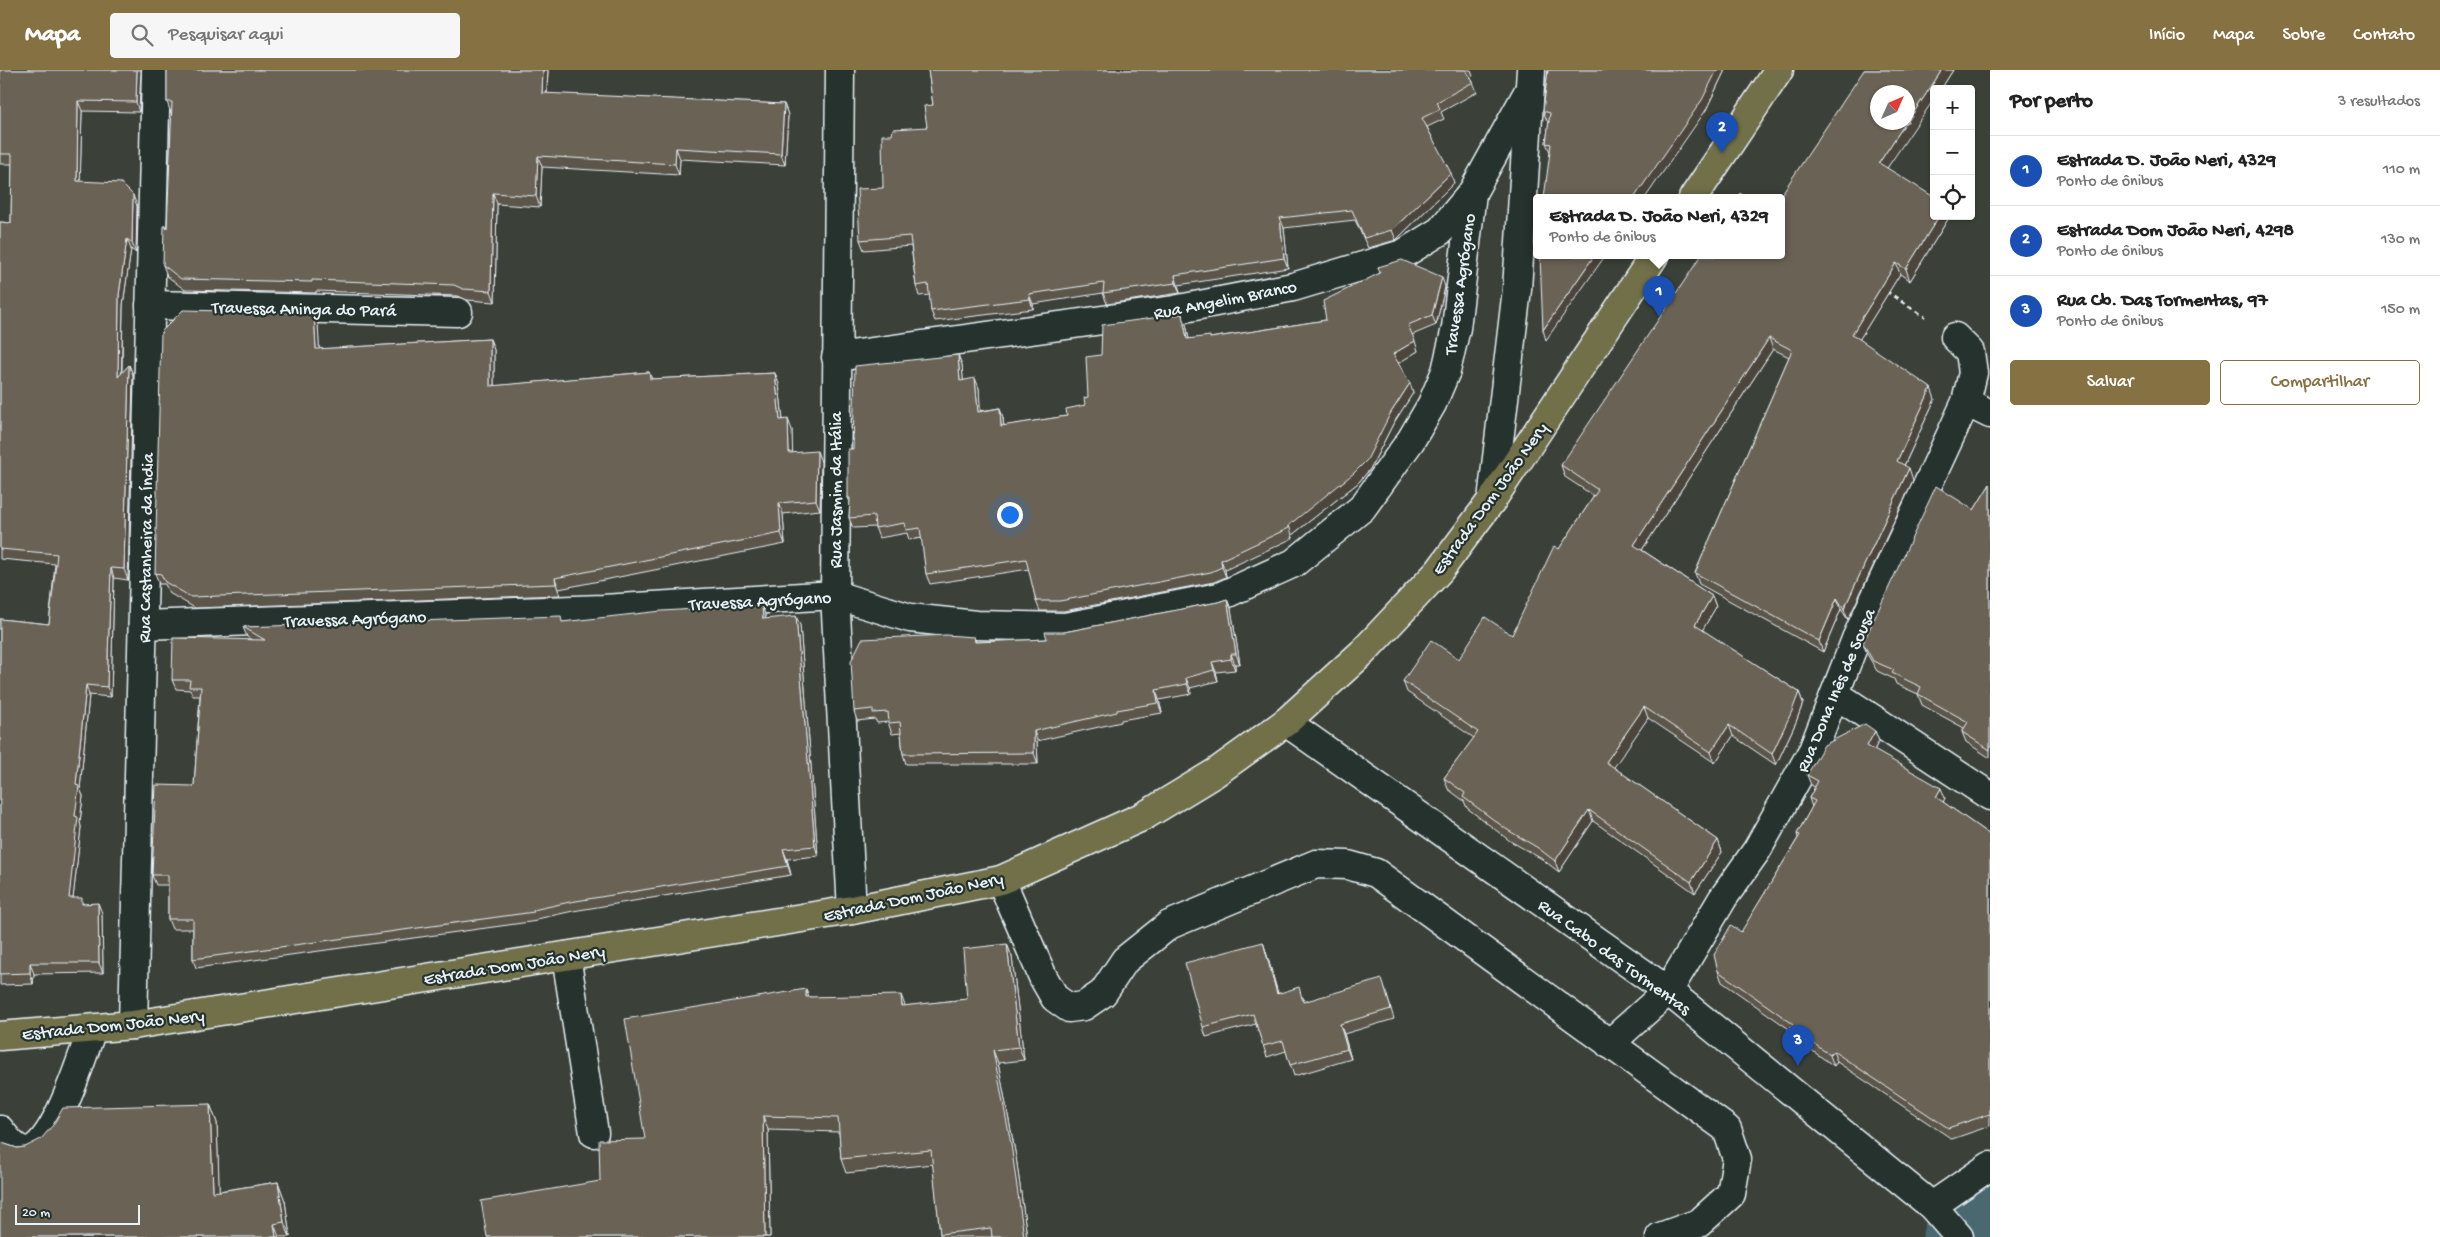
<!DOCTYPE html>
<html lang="pt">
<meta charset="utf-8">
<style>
:root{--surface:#fff;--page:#f6f6f6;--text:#222;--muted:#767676;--line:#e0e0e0;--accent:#857141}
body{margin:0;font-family:"Gochi Hand",sans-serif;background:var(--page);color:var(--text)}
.controls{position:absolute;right:15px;top:15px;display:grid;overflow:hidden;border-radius:5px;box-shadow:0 1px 4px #0004}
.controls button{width:45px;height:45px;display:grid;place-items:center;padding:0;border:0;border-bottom:1px solid var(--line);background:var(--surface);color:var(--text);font:25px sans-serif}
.compass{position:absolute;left:1870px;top:15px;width:45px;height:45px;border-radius:50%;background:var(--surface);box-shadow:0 1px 4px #0004;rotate:45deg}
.scale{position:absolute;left:15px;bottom:12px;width:125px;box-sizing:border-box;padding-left:5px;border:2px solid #e8f1f8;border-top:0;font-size:14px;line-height:18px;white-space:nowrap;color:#e8f1f8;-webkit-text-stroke:4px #26332d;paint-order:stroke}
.you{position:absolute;left:1009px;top:444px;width:18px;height:18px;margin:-12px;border:4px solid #fff;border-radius:50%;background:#1a73e8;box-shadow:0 0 0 8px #1a73e833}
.badge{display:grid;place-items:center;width:32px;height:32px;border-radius:50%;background:var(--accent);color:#fff;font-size:16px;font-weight:700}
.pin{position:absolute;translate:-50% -41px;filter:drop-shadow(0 1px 2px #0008)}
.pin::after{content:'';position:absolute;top:26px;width:18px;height:15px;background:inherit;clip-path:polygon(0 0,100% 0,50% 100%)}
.popup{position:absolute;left:1533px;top:124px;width:252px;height:65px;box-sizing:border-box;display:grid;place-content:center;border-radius:5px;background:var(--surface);filter:drop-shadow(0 1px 4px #0005);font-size:16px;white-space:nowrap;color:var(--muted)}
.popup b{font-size:19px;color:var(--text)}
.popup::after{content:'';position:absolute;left:50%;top:100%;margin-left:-10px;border:10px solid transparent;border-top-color:var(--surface)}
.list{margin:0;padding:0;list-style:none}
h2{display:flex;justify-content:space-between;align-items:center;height:65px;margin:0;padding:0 20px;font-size:21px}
h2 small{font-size:16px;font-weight:400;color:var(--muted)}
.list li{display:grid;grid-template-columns:32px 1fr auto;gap:15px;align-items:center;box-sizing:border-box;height:70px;padding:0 20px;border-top:1px solid var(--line)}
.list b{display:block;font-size:19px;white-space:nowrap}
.list p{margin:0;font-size:16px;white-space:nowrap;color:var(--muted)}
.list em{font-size:16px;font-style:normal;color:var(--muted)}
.actions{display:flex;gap:10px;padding:15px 20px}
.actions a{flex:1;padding:11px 0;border:1px solid var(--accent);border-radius:5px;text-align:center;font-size:18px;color:var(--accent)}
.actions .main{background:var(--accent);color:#fff}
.icon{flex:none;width:28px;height:28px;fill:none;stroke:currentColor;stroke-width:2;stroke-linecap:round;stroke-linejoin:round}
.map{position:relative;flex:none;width:1990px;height:1167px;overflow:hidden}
header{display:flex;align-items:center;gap:30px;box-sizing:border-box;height:70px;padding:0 25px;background:var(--accent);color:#fff}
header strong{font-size:24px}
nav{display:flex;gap:28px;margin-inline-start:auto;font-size:18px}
.search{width:350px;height:45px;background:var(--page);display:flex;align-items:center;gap:12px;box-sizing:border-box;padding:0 18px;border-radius:5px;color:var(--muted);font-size:19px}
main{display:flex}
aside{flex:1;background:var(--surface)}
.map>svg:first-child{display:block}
</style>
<header>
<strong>Mapa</strong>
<div class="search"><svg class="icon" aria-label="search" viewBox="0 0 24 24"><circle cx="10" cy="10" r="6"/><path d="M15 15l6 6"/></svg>Pesquisar aqui</div>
<nav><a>Início</a><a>Mapa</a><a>Sobre</a><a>Contato</a></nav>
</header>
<main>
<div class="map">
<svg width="1990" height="1167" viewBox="0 0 1990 1167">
<rect width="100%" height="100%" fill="#3b4139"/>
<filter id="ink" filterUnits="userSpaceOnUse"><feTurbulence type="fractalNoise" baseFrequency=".02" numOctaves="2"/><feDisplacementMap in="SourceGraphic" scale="10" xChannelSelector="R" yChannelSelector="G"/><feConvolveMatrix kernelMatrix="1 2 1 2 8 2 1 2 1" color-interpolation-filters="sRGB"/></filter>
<g filter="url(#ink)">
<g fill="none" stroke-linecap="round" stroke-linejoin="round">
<polyline stroke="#4a6870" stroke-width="75" points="1960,1167 1990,1150"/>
<g stroke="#e8f1f8" stroke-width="31">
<g id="minor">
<polyline points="840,0 835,525 852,840"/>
<polyline points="150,235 458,242"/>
<polyline points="1955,267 1970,282 1973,303 1966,332 1990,344"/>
<polyline points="836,287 1174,240 1293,217 1403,184 1440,161 1472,123 1528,22"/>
<polyline points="1492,430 1517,219 1531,0"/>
<polyline points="143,555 603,539 835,525 910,548 976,555 1065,557 1219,527 1294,493 1362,438 1411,370 1432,334 1446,301 1456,258 1472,123"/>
<polyline points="1835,624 1990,726"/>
<polyline points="1286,652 1668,921 1932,1136 1959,1167"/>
<polyline points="1001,810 1043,907 1055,928 1069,938 1084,936 1103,923 1125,890 1169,855 1316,794 1348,795 1376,803 1727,1059 1737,1089 1731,1124 1699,1153 1660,1167"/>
<polyline points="566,886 594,1063"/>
<polyline points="133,955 156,0"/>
<polyline points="1609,974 1668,921 1723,828 1757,780 1813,680 1856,569 1966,332"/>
<path d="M0 1060C7 1069 14 1080 26 1081 53 1083 84 981 92 959"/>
<polyline points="1932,1136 1990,1096"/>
</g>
</g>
<g stroke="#e8f1f8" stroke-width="31">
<g id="major">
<polyline points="1693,128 1779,0"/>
<polyline points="0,966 133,955 852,840 1001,810 1144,746 1215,703 1286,652 1362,583 1439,501 1492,430 1654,186"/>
</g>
</g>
<g stroke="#e8f1f8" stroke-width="3" stroke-dasharray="5 4" stroke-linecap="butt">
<polyline points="1739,124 1745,128"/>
<polyline points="1886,221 1925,247"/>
</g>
<use href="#minor" stroke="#26332d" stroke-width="28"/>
<use href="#major" stroke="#71704a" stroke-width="28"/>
</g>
<g fill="#5c5548" stroke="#e8f1f8">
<polygon points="0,0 141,0 139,42 82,41 80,111 137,136 136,183 131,179 123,235 122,303 129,295 133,305 128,510 114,508 111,627 89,625 80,719 83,726 80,752 81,757 73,828 102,843 103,903 34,904 33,914 0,915 0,549 49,554 55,494 0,489 0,152 11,153 12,94 0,94"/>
<polygon points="167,0 548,0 547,24 784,34 788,45 785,95 680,89 679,105 542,97 540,137 497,134 495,232 467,230 458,226 316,221 316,223 185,220 167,206 163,195 167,159 172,43 171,43 167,32"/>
<polygon points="928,0 1471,0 1473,6 1470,7 1473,12 1477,22 1441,42 1444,49 1427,57 1454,113 1396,170 1368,178 1355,150 1284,158 1288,198 1178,215 1180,223 1107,234 1103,223 1033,234 1033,239 935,251 931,241 930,225 919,226 916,216 911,176 864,180 860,170 883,118 892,65 927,57 933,35"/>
<polygon points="1548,0 1725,0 1706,40 1550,82 1546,73 1549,52 1547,51 1543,41"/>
<polygon points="1864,0 1953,0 1941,19 1934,19 1887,98 1934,146 1950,146 1910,211 1900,204 1859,270 1935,329 1904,396 1913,410 1848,550 1841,539 1823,582 1699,514 1695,503 1789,287 1773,279 1642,480 1712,526 1716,537 1702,560 1799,622 1803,633 1796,652 1776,695 1733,666 1715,693 1648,648 1613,697 1718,770 1722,782 1695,823 1593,751 1559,802 1542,789 1510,771 1467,738 1464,731 1448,719 1444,708 1474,668 1407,622 1403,611 1459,589 1512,565 1559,479 1594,426 1565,407 1561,395 1782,186"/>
<polygon points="1378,197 1445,217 1436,255 1412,265 1418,281 1398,293 1413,323 1393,354 1370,399 1358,413 1292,465 1293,468 1225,500 1226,507 1214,512 1064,541 1040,541 1036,531 1029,499 930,514 926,504 922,468 909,470 907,463 879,468 875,457 853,458 849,448 850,432 848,428 853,379 958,285 962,295 963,310 979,318 980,341 1000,338 1003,348 1004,356 1067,346 1085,335 1088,327 1101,285 1186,254 1189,269 1210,268 1326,250 1380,203"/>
<polygon points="318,254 319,279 490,269 494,280 494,316 649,302 652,309 775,303 779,314 783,350 792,360 792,383 821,392 820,440 783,444 785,474 559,519 560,525 195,538 169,523 165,514 159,514 155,503"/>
<polygon points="1990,414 1990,688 1966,672 1962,662 1964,658 1922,635 1918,624 1896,614 1894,609 1877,601 1867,584 1863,573 1974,440"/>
<polygon points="1227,529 1231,539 1240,594 1235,594 1235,600 1216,602 1218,611 1190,618 1191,624 1159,630 1162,643 1121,650 1121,652 1037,671 1038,694 906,694 903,684 901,663 892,664 888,652 877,653 875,649 857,651 854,641 974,567 976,572 1047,569 1064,562 1218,532"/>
<polygon points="762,535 765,545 765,549 800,555 818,786 787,789 791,805 573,841 537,849 537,851 196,898 193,889 193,859 172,859 168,849 168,815 156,815 152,805 194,716 200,626 193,626 190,620 176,619 172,610 252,570 247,567 243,557 563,552"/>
<polygon points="1875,661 1879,671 1874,680 1945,728 1943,732 1990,765 1990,1056 1952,1069 1837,992 1834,996 1794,968 1792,961 1722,912 1718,901 1798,768 1797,764 1812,737 1809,728 1815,717 1811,715 1807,705"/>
<polygon points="1263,872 1266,882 1278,923 1303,927 1304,932 1385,919 1394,949 1344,964 1351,989 1294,1006 1286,981 1267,987 1256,954 1206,967 1203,957"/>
<polygon points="1007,874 1012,887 1024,990 998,993 1016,1087 1027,1167 941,1167 940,1164 933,1094 846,1103 841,1089 839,1062 768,1060 770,1167 487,1167 600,1111 806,919 809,927 905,936 967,929"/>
<polygon points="210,1034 217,1053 219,1121 278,1112 285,1131 290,1167 0,1167 5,1074 17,1078 25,1077"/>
</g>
<g fill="#4b453b" stroke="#e8f1f8">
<polygon points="137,0 141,0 139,42 136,32"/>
<polygon points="543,0 548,0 546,34 542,23"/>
<polygon points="1717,0 1725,0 1706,40 1645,128 1634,128"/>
<polygon points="1942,0 1953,0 1941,19 1934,19 1934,29 1883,104 1879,93 1906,52 1908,52 1908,51"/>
<polygon points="78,31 82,41 80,121 77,111"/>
<polygon points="784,34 788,45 785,95 781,84"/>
<polygon points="676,78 680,89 679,105 675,94"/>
<polygon points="538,86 542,97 540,137 536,126"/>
<polygon points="1451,103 1454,113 1396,170 1392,160"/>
<polygon points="493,123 497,134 495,232 491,221"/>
<polygon points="133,125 137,136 136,183 132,173"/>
<polygon points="1939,146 1950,146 1910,211 1906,199"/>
<polygon points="1280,148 1284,158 1288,198 1284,188"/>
<polygon points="127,169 131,179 123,235 121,317 118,307 119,225"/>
<polygon points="1594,186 1605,186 1546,270 1543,260"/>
<polygon points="1896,193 1900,204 1856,275 1852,264"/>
<polygon points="1175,205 1178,215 1180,223 1176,213"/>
<polygon points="1442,207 1445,217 1436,255 1432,245"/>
<polygon points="1029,224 1033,234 1033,239 1030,229"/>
<polygon points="314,243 318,254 320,290 316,279"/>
<polygon points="1182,244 1186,254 1191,279 1187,269"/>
<polygon points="1769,268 1773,279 1638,486 1634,475"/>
<polygon points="490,269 494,280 494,327 490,316"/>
<polygon points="1415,271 1418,281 1397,294 1393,284"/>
<polygon points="958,285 962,295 964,320 960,311"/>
<polygon points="129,295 133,305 128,510 124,499"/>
<polygon points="775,303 779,314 784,361 780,350"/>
<polygon points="975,308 979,318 981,352 978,342"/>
<polygon points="1410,313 1413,323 1393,354 1370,399 1358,413 1292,465 1293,468 1289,455 1390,344"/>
<polygon points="1931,318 1935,329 1901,402 1897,391"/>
<polygon points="1000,338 1003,348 1004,366 1001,356"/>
<polygon points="788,349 792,360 793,394 789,383"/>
<polygon points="817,381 821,392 820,440 816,430"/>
<polygon points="1909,398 1913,410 1848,550 1844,539"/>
<polygon points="779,433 783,444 785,474 781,463"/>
<polygon points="1221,490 1225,500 1226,507 1222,497"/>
<polygon points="111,498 114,508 111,627 107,617"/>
<polygon points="555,508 559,519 560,525 556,514"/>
<polygon points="1712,526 1716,537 1699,566 1695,555"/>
<polygon points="1837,528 1841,539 1823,582 1819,571"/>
<polygon points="1227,529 1231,539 1240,594 1236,584"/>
<polygon points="762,535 765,545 766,559 763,549"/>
<polygon points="796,546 800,555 818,786 815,776"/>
<polygon points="1231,584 1235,594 1235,600 1231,589"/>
<polygon points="1212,592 1216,602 1218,611 1214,600"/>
<polygon points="1186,608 1190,618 1191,624 1187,614"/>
<polygon points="86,615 89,625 80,719 83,726 80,752 81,757 72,838 69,828 75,746 76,715"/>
<polygon points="1156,620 1159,630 1162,643 1158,633"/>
<polygon points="1799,622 1803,633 1796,652 1776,695 1772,684"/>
<polygon points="1644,637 1648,648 1610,703 1606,692"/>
<polygon points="1729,655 1733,666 1715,693 1711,682"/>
<polygon points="1034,661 1037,671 1038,694 1034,683"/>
<polygon points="1875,661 1879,671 1870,687 1867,676"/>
<polygon points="1941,718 1945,728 1940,738 1936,727"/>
<polygon points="1589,740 1593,751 1559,802 1555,791"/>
<polygon points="1718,770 1722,782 1695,823 1691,812"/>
<polygon points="783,779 787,789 791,805 788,796"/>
<polygon points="98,833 102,843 103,903 99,893"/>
<polygon points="1263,872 1266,882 1281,934 1277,924"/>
<polygon points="1007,874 1012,887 1024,990 1019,977"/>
<polygon points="30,893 34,904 33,914 30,903"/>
<polygon points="806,919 811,933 806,927"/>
<polygon points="901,925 906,938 902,936"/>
<polygon points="1340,954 1344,964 1351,989 1347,979"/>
<polygon points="993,980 998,993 1016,1087 1027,1167 1024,1167"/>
<polygon points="1833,981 1837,992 1834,996 1830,985"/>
<polygon points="210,1034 217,1053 220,1141 213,1122"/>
<polygon points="763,1046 768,1060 770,1167 765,1167"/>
<polygon points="278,1112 285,1131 290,1167 284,1152"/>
<polygon points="274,1154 279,1167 276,1167"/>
</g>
<g fill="#6b6354" stroke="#e8f1f8">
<polygon points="0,0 137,0 136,32 78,31 77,111 121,113 133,125 132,173 127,169 119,225 118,307 129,295 124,499 111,498 107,617 86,615 76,715 79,716 75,746 78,747 69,828 82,828 82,834 98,833 99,893 30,893 30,903 0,904 0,549 49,554 57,484 0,479 0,152 11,153 12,84 0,84"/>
<polygon points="167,0 543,0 542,23 784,34 781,84 676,78 675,94 538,86 536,126 493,123 491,221 463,219 454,215 312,210 312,212 181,209 163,195 164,155 167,159 172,32 167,32"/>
<polygon points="928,0 1466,0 1473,12 1437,32 1440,39 1422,48 1451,103 1392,160 1364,168 1352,140 1280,148 1284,188 1175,205 1176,213 1103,223 1104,213 1029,224 1030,229 931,241 928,214 916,216 910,166 860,170 857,119 883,118 882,65 892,65 893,59 927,57 924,36 933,35"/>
<polygon points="1548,0 1717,0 1702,30 1634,128 1544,128 1551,74 1546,73 1550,43 1543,41"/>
<polygon points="1864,0 1942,0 1908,51 1908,22 1878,22 1878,52 1906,52 1879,93 1934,127 1934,146 1939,146 1906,199 1896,193 1852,264 1931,318 1897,391 1909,398 1844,539 1837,528 1819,571 1695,503 1792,280 1769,268 1634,475 1712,526 1695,555 1799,622 1792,641 1772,684 1729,655 1711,682 1644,637 1606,692 1718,770 1691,812 1589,740 1555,791 1538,778 1506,759 1463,727 1465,723 1444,708 1478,662 1403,611 1431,570 1459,589 1485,547 1512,565 1554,476 1559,479 1598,420 1561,395 1701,186 1782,186 1782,128 1779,128"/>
<polygon points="1540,186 1594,186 1543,260"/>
<polygon points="1402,190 1442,207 1432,245 1408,255 1415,271 1393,284 1410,313 1390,344 1367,390 1354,403 1289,455 1289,458 1221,490 1222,497 1211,502 1060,531 1036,531 1026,489 926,504 920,458 906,460 905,453 875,458 874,446 849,448 850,428 848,428 848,379 853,379 855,296 958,285 960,311 975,308 978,342 1000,338 1001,356 1067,346 1066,339 1085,335 1084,328 1088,327 1086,287 1101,285 1102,255 1182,244 1187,269 1210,266 1210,268 1326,250 1323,231 1380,203 1378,197"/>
<polygon points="183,240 314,243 316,279 490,269 490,316 649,302 650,309 775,303 780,350 788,349 789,383 817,381 816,430 779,433 781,463 555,508 556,514 191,527 165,512 161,504 155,503 161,262"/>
<polygon points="1990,414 1990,680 1962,662 1968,652 1918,624 1921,617 1892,603 1894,600 1873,591 1863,573 1936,416 1974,440"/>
<polygon points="1227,529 1236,584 1231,584 1231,589 1212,592 1214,600 1186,608 1187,614 1156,620 1158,633 1117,640 1117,642 1034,661 1034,683 903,684 900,652 889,653 888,642 873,643 873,639 854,641 851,591 862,569 946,565 974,567 975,572 1047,569 1045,562 1064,562 1218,532"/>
<polygon points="762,535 763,549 796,546 815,776 783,779 788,796 570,832 533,840 534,842 193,889 193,849 168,849 168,805 152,805 156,715 194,716 201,617 189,617 190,610 172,610 173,568 265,570 243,557 561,546 562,552 662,541"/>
<polygon points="1865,654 1875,661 1867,676 1941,718 1936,727 1990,765 1990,1044 1948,1058 1833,981 1830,985 1790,957 1793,954 1718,901 1714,885 1731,855 1741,862 1800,765 1797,764 1815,731 1809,728 1818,711 1807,705 1824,675"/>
<polygon points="1263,872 1277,924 1299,917 1303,932 1382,909 1391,939 1340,954 1347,979 1290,995 1283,971 1263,976 1253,944 1203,957 1185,893"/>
<polygon points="1007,874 1019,977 993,980 1011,1074 1024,1167 992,1167 991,1158 940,1164 931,1080 841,1089 838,1048 763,1046 765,1167 487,1167 481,1131 600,1111 599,1070 645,1069 625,949 806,919 806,927 901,925 902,936 967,929 963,879"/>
<polygon points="210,1034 213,1122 278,1112 284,1152 274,1154 276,1167 0,1167 0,1071 5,1074 17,1078 25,1077 41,1069 53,1055 63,1038"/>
</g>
</g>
<g text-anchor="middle" stroke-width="4.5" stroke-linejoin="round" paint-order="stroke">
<g font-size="18" fill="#e8f1f8" stroke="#26332d">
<text transform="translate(1459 214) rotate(-82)" y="6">Travessa Agrógano</text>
<text transform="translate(1225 229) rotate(-11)" y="6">Rua Angelim Branco</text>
<text transform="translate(304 238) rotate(1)" y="6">Travessa Aninga do Pará</text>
<text transform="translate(835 420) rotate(-90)" y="6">Rua Jasmim da Itália</text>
<text transform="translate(1489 428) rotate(-54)" y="6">Estrada Dom João Nery</text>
<text transform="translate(145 478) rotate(-89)" y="6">Rua Castanheira da Índia</text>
<text transform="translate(760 530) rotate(-3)" y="6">Travessa Agrógano</text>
<text transform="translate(355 548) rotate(-2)" y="6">Travessa Agrógano</text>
<text transform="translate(1835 620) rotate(-67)" y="6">Rua Dona Inês de Sousa</text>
<text transform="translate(913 826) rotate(-12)" y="6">Estrada Dom João Nery</text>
<text transform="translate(1615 886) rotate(36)" y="6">Rua Cabo das Tormentas</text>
<text transform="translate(514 894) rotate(-9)" y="6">Estrada Dom João Nery</text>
<text transform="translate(113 954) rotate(-6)" y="6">Estrada Dom João Nery</text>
</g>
</g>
</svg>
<div class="controls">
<button>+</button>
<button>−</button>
<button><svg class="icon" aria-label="locate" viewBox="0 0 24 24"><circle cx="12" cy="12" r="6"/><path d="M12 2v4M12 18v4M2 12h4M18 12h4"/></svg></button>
</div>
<svg class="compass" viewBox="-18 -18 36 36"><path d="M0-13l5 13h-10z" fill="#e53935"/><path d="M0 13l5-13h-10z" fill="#767676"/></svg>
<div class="scale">20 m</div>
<div class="you"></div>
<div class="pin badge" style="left:1659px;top:247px;background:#1a4fb4">1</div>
<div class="popup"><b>Estrada D. João Neri, 4329</b>Ponto de ônibus</div>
<div class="pin badge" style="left:1722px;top:83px;background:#1a4fb4">2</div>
<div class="pin badge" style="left:1798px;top:996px;background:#1a4fb4">3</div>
</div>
<aside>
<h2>Por perto<small>3 resultados</small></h2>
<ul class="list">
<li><span class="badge" style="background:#1a4fb4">1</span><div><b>Estrada D. João Neri, 4329</b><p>Ponto de ônibus</p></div><em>110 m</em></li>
<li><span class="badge" style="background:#1a4fb4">2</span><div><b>Estrada Dom João Neri, 4298</b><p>Ponto de ônibus</p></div><em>130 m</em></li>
<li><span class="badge" style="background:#1a4fb4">3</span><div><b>Rua Cb. Das Tormentas, 97</b><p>Ponto de ônibus</p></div><em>150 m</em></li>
</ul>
<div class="actions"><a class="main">Salvar</a><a>Compartilhar</a></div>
</aside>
</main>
